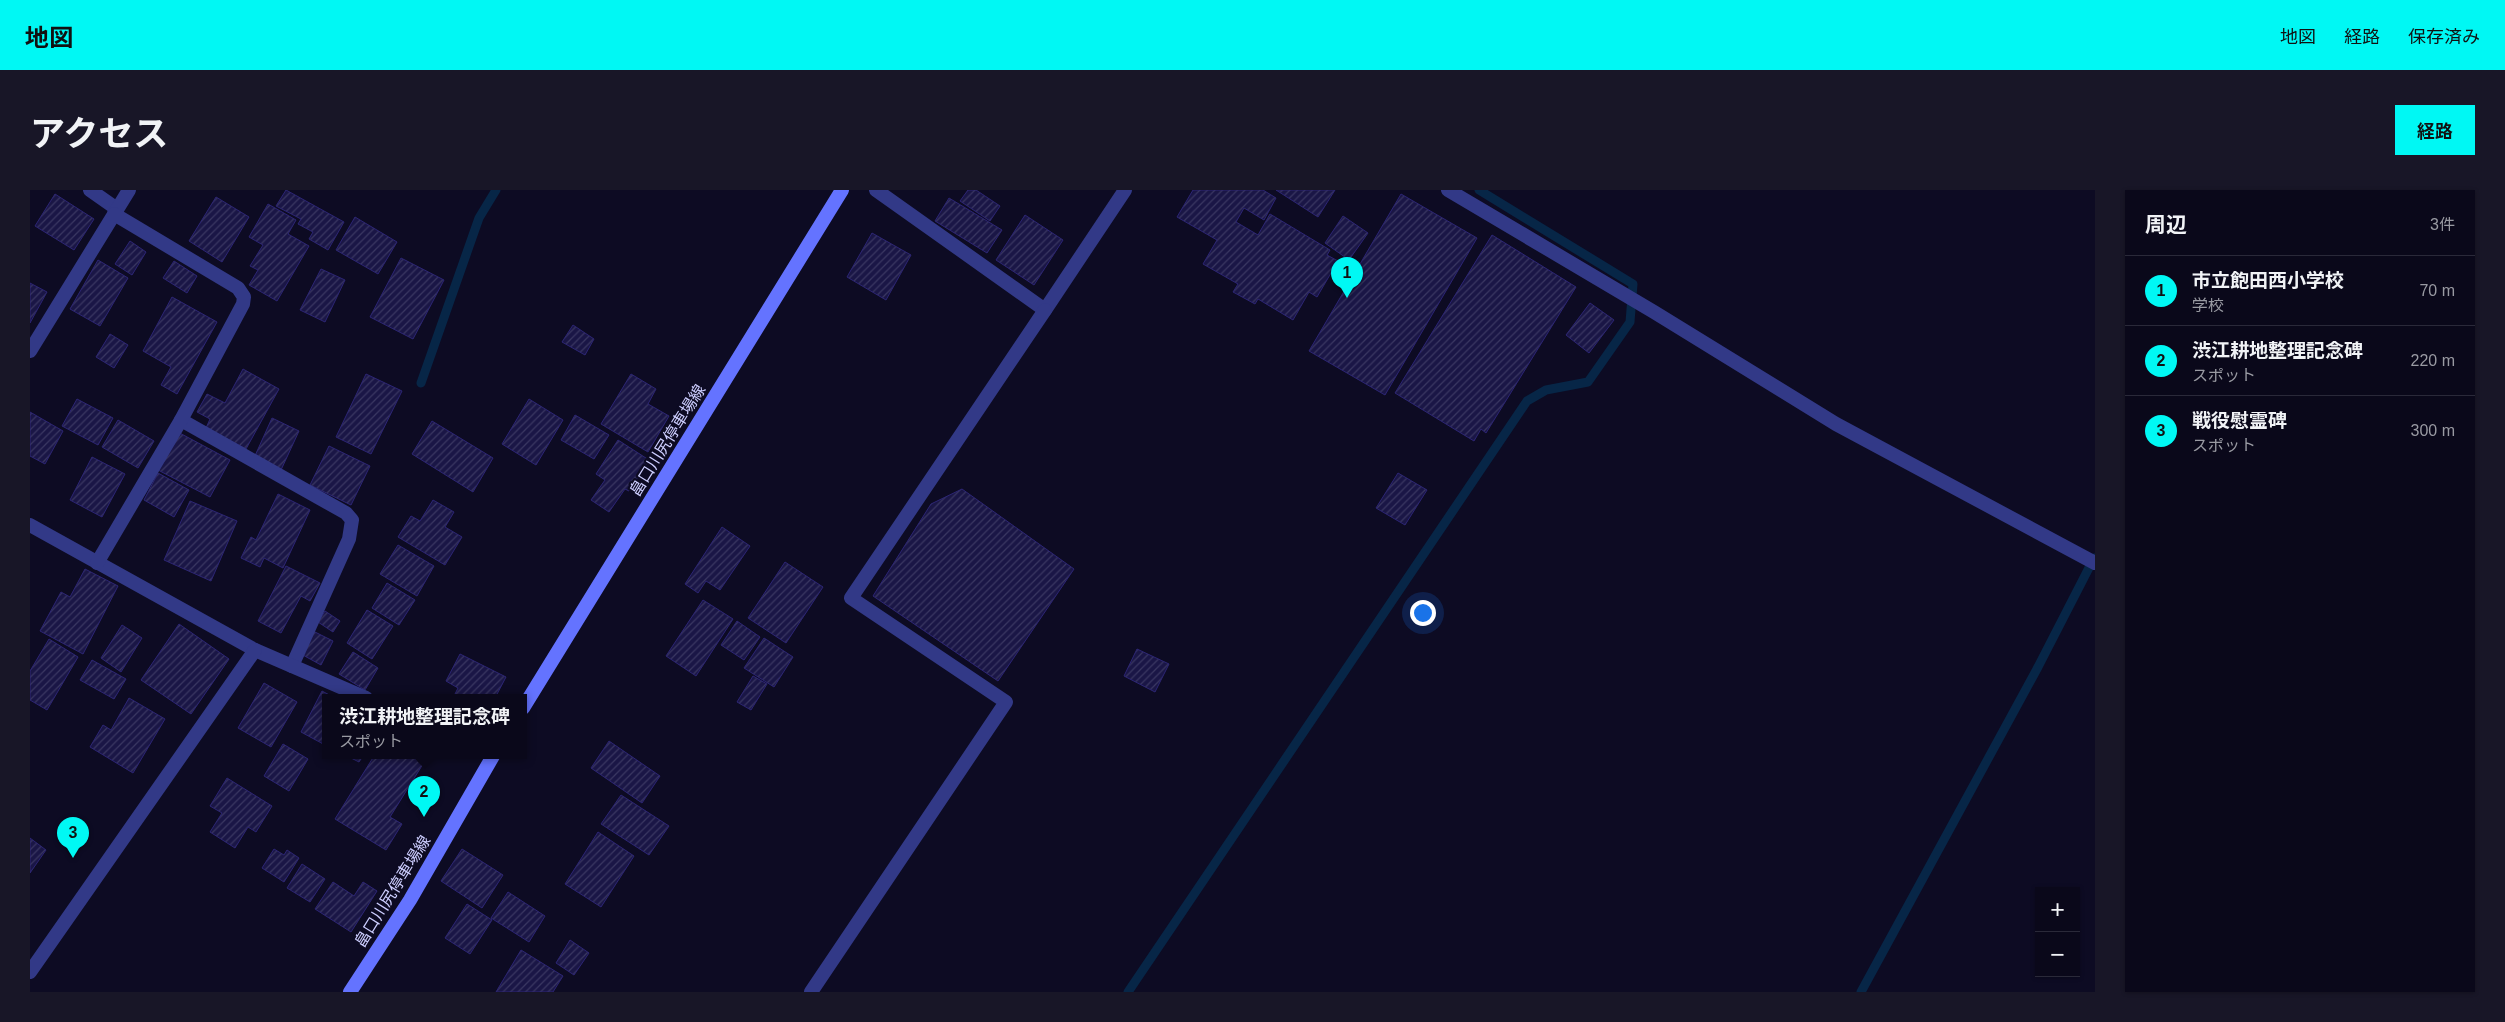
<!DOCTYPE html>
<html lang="ja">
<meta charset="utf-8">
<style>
:root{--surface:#0a081a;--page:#181627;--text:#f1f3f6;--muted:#999aa2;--line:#2a2939;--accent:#00f8f4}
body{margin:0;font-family:Helvetica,"Noto Sans JP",sans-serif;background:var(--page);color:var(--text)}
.controls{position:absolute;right:15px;bottom:15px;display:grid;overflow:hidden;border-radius:0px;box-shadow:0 1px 4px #0004}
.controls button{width:45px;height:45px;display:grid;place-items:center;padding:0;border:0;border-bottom:1px solid var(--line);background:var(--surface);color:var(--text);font:25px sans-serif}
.you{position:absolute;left:1392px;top:422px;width:18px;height:18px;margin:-12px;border:4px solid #fff;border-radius:50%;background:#1a73e8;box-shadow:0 0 0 8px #1a73e833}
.badge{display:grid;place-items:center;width:32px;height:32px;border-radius:50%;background:var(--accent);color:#111;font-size:16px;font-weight:700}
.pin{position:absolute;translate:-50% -41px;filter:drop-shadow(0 1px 2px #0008)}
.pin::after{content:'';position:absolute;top:26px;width:18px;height:15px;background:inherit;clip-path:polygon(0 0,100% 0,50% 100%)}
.popup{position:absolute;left:292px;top:504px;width:205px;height:65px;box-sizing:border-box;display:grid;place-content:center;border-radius:0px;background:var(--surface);filter:drop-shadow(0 1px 4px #0005);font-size:16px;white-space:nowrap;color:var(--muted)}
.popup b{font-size:19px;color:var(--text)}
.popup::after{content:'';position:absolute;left:50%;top:100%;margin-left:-10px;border:10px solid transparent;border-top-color:var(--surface)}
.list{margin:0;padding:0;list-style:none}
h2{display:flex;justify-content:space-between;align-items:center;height:65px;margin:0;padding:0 20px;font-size:21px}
h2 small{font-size:16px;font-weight:400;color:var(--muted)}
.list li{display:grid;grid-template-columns:32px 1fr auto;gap:15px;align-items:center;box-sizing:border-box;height:70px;padding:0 20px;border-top:1px solid var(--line)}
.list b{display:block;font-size:19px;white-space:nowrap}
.list p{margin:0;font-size:16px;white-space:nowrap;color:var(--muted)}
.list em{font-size:16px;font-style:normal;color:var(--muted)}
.map{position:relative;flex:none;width:2065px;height:802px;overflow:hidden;border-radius:0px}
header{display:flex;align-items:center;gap:30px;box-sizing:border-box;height:70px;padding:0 25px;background:var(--accent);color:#111}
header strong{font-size:24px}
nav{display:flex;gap:28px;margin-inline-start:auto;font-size:18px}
.intro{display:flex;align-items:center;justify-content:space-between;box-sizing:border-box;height:120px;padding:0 30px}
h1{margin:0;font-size:35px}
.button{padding:12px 22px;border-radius:0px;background:var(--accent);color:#111;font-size:18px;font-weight:700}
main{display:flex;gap:30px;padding:0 30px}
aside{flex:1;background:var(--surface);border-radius:0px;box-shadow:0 1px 4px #0004}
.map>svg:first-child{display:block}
</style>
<header>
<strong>地図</strong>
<nav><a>地図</a><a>経路</a><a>保存済み</a></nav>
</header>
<div class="intro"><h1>アクセス</h1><a class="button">経路</a></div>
<main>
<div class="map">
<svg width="2065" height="802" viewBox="0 0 2065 802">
<defs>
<pattern id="building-hatch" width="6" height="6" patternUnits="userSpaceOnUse" patternTransform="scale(1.25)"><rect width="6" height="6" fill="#1a1646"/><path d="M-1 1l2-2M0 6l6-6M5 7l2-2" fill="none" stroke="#3a3762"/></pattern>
</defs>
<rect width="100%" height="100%" fill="#0d0b23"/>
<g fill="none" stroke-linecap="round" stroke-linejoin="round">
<g stroke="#072647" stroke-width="9">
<polyline points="391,193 449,28 466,0"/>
<polyline points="1098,802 1497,211 1516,200 1558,192 1600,132 1603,94 1449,0"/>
<polyline points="1831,802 2008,477 2064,368"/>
</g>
</g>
<g fill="url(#building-hatch)" stroke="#2c2574">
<polygon points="256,0 314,32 298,60 279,49 283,42 268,34 271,29 246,16"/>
<polygon points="938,0 946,0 970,16 960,31 930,11"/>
<polygon points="1163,0 1233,0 1246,8 1234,30 1214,18 1206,32 1228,45 1240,24 1300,60 1297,65 1308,71 1287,107 1279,102 1263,130 1228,109 1225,114 1203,102 1208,94 1173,74 1187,50 1147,27"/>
<polygon points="1246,0 1305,0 1288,27"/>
<polygon points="25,4 64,29 44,60 5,36"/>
<polygon points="1371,4 1447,48 1355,205 1279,161"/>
<polygon points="186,7 219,27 192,72 159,51"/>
<polygon points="919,8 972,40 957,63 905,31"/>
<polygon points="238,14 266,30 258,44 279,56 247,111 219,95 228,80 220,76 233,55 219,47"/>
<polygon points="995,25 1033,50 1004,95 966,70"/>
<polygon points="1313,26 1338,43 1319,70 1295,53"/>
<polygon points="325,27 367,52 348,84 306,60"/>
<polygon points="842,43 881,65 856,110 817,87"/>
<polygon points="1462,45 1546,97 1456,243 1451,239 1444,251 1365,203"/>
<polygon points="100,51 116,62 102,85 85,74"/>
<polygon points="371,68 414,90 383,149 340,127"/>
<polygon points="68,70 98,88 70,136 40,119"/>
<polygon points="144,71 167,86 157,103 133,88"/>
<polygon points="291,79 315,90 295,132 270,120"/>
<polygon points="0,93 17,102 0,133"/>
<polygon points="142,107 187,132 147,204 131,195 141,177 113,161"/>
<polygon points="1560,113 1584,130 1559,163 1536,145"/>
<polygon points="543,135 564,149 555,165 532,152"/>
<polygon points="80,144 98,155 84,178 66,167"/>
<polygon points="213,179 249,199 216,259 176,238 180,229 167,222 177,204 195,213"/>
<polygon points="336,184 372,201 341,264 306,247"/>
<polygon points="601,184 626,199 618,214 639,226 618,262 571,234"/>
<polygon points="47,209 83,228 68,255 32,236"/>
<polygon points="499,209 533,230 506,275 472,254"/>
<polygon points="0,222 33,241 15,274 0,266"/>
<polygon points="545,225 579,245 564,269 531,250"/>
<polygon points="242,228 269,241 251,280 224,268"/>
<polygon points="88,230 124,251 108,278 72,257"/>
<polygon points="402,231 463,268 443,302 382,264"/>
<polygon points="146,241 200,270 180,307 126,279"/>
<polygon points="588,250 619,270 599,301 595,299 579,322 561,310 575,290 566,284"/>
<polygon points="299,256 340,276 321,315 280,295"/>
<polygon points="62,267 95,284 72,327 40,310"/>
<polygon points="128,283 159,300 144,327 114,310"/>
<polygon points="1368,283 1397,300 1375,335 1346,318"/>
<polygon points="932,299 1044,379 968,491 843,406 901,314"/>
<polygon points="248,304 280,320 253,378 234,368 230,377 211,368 221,347 226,350"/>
<polygon points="403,310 424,322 415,337 432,347 415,375 368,347 381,326 390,331"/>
<polygon points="160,311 207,331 181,391 134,370"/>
<polygon points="692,337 720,356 690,400 676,391 668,403 655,394"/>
<polygon points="368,355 404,376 387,406 350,384"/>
<polygon points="755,372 793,397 756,453 718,428"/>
<polygon points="256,376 290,393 280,411 271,406 251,443 228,431"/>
<polygon points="55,379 88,396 53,464 10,441 31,402 40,407"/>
<polygon points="357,393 385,410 369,435 342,418"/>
<polygon points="673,410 703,429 666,486 636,466"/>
<polygon points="337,420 363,436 342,469 317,453"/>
<polygon points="295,421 310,431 303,442 288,432"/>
<polygon points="707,431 730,447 714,470 691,455"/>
<polygon points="149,434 199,469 161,524 111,490"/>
<polygon points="92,435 112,448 91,482 71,468"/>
<polygon points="283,441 303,451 291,475 271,464"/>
<polygon points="734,448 763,467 744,497 714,478"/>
<polygon points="19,449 48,467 17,520 0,510 0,481"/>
<polygon points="1107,459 1139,474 1125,502 1094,486"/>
<polygon points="323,462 348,478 335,500 309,484"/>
<polygon points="430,464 476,487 465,508 423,508 428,498 416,491"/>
<polygon points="62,470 96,489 84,509 50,490"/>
<polygon points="723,486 737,494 721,520 707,512"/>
<polygon points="234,493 267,512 241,557 208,538"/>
<polygon points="292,501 305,508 295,508 295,555 271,542"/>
<polygon points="99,508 135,529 103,583 60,557 73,535 81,540"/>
<polygon points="579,551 630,586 612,613 561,578"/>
<polygon points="253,554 278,569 259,601 234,586"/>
<polygon points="317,566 333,566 329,572"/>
<polygon points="344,566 380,566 393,574 360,627 372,634 356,660 305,629"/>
<polygon points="197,588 242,616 226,642 218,637 205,658 180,642 192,623 180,616"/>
<polygon points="591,605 639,636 619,665 571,634"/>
<polygon points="568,642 604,666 571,717 535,694"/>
<polygon points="0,648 16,660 0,683"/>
<polygon points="244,659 254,665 257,660 269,668 254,692 232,678"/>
<polygon points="432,659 473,685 452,718 411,691"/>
<polygon points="272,674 295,689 280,712 257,698"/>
<polygon points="303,692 324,706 333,692 347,701 321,742 285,719"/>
<polygon points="478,702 515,726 499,752 461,728"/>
<polygon points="437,714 462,730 440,764 415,748"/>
<polygon points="540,750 559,763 544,785 526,773"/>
<polygon points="491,760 533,786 523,802 466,802"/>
</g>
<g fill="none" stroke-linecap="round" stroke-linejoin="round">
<g stroke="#323987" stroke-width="14">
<polyline points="60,0 87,19"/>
<polyline points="846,0 1015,120 1095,0"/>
<polyline points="1418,0 1624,122 1806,234 2065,373"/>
<polyline points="0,161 99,0"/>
<polyline points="151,230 316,323 322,330 319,349 262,476"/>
<polyline points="0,335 225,460 336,508"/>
<polyline points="67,373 151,230 213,114 214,107 208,98 84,24"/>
<polyline points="0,782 225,460"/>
<polyline points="781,802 976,512 821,408 1015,120"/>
</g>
<g stroke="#6473ff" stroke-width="14">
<polyline points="493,518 812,0"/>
<polyline points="320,802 380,710 463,566"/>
</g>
</g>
<g text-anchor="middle" stroke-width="4.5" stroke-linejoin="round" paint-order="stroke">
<g font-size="16" fill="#cdceff" stroke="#0d0b23">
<text transform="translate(637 250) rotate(-58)" y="6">畠口川尻停車場線</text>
<text transform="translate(362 701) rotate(-58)" y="6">畠口川尻停車場線</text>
</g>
</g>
</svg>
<div class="controls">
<button>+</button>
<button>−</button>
</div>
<div class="you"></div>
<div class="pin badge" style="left:1317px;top:108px">1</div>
<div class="pin badge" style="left:394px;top:627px">2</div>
<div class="popup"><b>渋江耕地整理記念碑</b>スポット</div>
<div class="pin badge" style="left:43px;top:668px">3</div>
</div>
<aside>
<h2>周辺<small>3件</small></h2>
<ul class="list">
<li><span class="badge">1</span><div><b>市立飽田西小学校</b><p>学校</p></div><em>70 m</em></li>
<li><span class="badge">2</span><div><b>渋江耕地整理記念碑</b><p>スポット</p></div><em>220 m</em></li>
<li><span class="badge">3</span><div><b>戦役慰霊碑</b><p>スポット</p></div><em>300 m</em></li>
</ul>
</aside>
</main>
